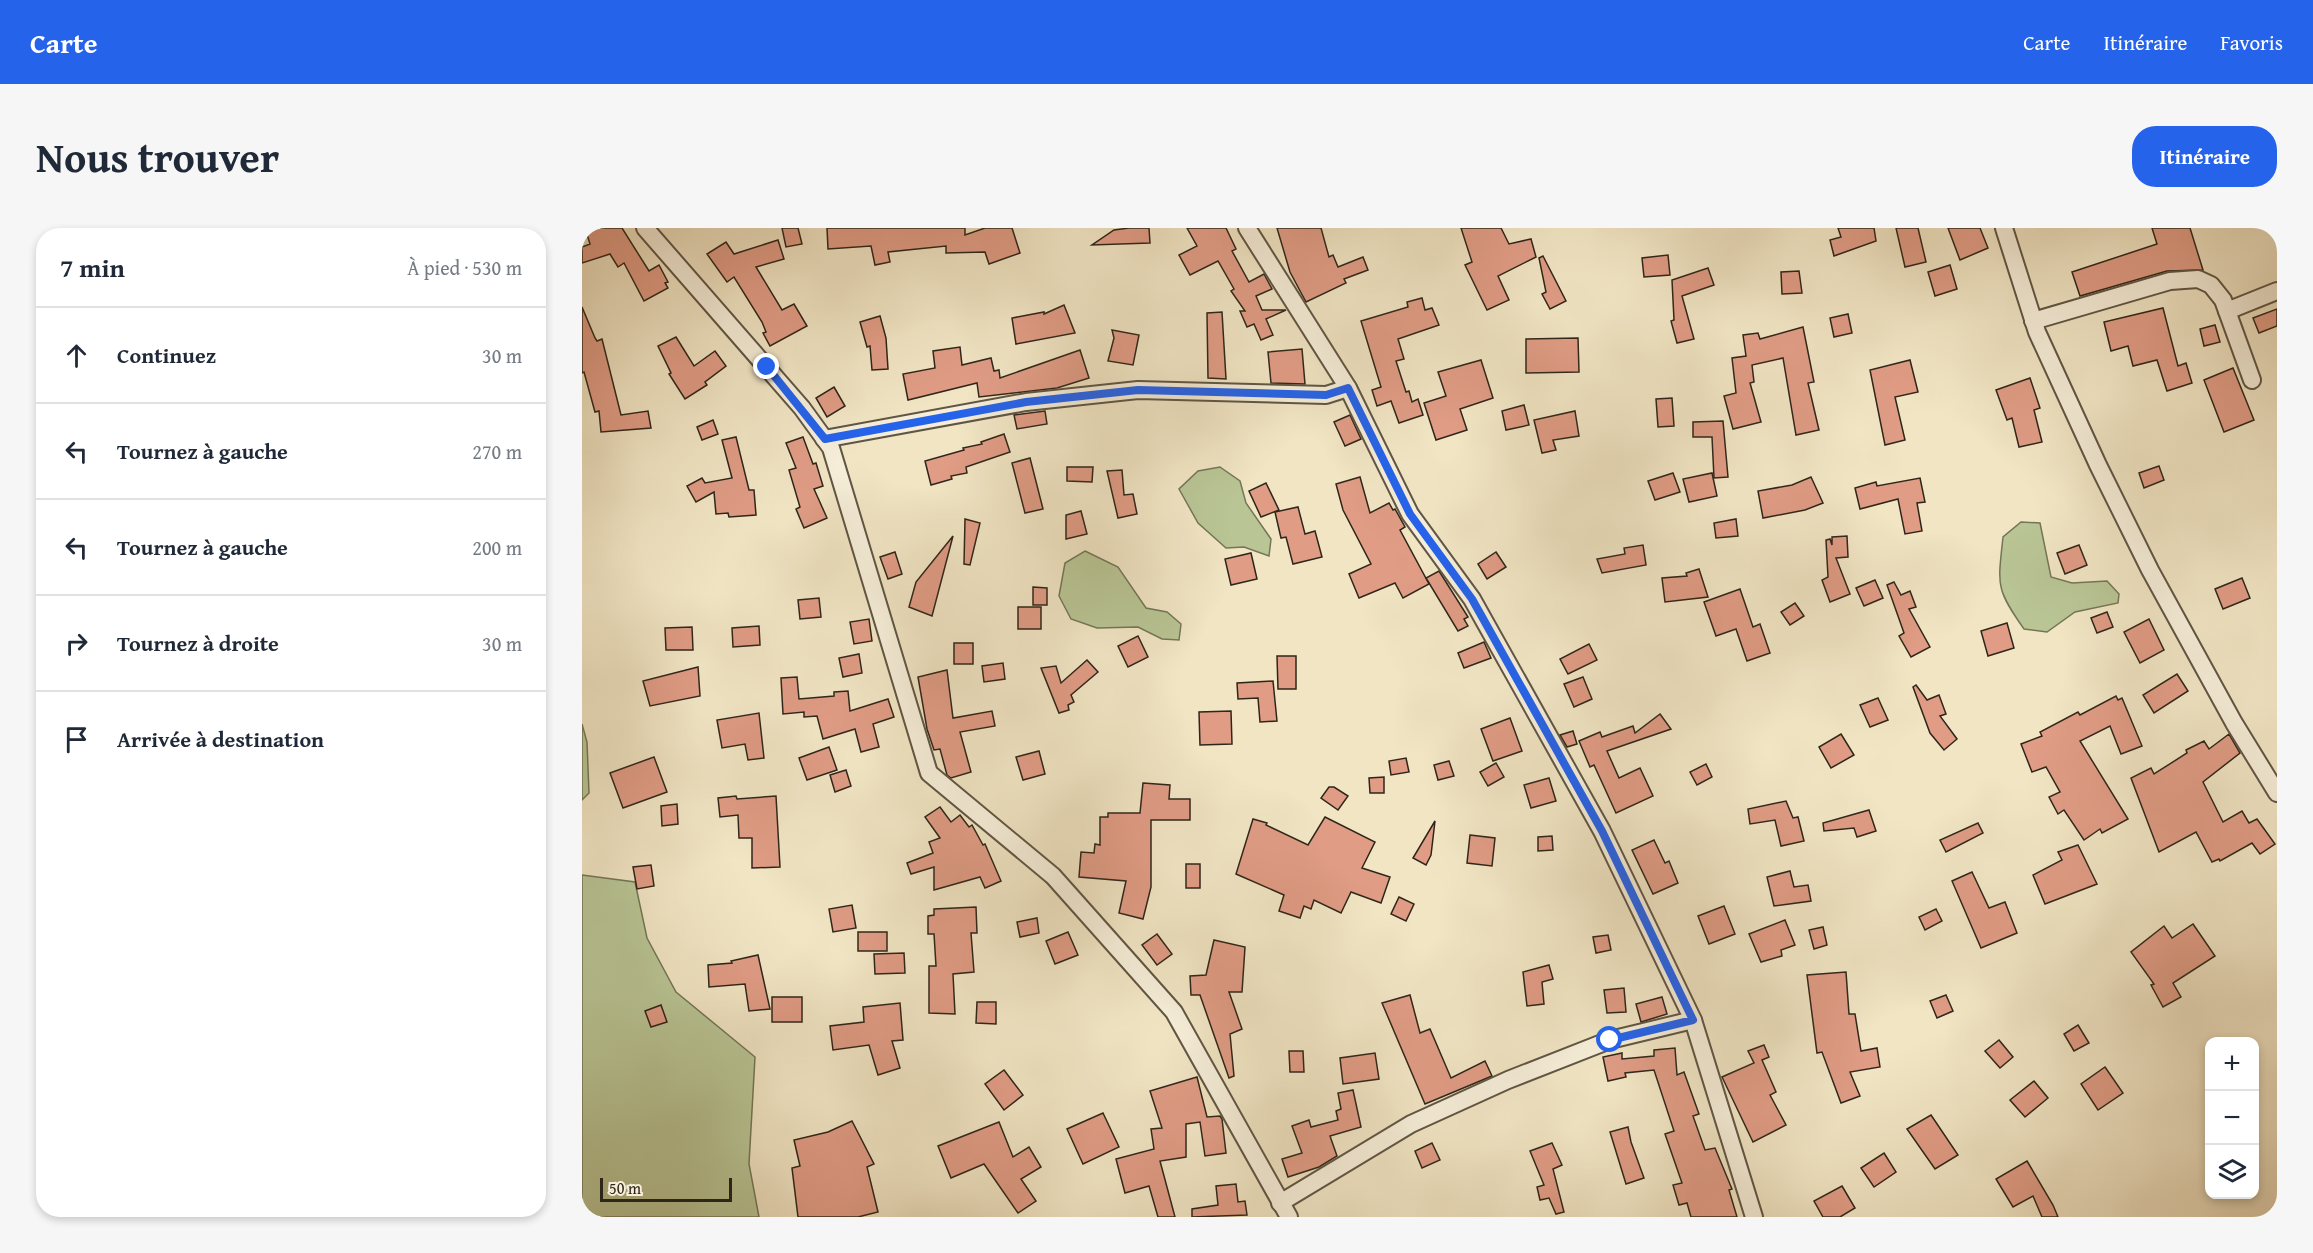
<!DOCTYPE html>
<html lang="fr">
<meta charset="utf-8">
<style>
:root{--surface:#fff;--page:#f6f6f7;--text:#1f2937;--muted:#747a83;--line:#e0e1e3;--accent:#2563eb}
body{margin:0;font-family:"Gentium Book Plus",serif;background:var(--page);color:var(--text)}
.controls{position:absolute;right:18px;bottom:18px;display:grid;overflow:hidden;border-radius:12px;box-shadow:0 3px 9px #0003}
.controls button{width:54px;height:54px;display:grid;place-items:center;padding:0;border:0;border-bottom:2px solid var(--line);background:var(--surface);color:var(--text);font:30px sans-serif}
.scale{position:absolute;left:18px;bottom:15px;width:132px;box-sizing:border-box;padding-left:6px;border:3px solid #2f261a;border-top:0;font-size:16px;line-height:21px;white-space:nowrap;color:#2f261a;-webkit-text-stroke:4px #f6eed9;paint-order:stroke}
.stop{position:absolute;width:18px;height:18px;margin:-14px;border:4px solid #2563eb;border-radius:50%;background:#fff}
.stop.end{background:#2563eb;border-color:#fff;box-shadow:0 2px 6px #0008}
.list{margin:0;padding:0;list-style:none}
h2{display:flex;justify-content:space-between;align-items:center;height:78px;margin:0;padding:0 24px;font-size:26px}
h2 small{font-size:20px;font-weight:400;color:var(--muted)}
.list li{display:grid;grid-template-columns:39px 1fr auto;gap:18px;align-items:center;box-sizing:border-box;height:96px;padding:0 24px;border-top:2px solid var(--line)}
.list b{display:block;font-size:22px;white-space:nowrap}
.list em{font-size:20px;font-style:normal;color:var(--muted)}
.icon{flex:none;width:33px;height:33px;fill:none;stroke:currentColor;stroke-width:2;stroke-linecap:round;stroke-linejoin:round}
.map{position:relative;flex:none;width:1695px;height:989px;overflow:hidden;border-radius:24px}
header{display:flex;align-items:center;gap:36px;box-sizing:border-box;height:84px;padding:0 30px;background:var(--accent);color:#fff}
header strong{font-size:28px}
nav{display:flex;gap:33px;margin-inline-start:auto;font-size:21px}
.intro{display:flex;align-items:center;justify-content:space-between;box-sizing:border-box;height:144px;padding:0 36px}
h1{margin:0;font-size:42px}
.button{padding:15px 27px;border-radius:24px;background:var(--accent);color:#fff;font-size:21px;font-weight:700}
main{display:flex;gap:36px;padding:0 36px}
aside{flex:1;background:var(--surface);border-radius:24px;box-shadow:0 3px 9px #0003}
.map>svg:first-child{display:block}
</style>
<header>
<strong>Carte</strong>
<nav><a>Carte</a><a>Itinéraire</a><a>Favoris</a></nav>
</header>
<div class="intro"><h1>Nous trouver</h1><a class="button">Itinéraire</a></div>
<main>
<aside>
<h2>7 min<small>À pied · 530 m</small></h2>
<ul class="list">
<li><svg class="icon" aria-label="ahead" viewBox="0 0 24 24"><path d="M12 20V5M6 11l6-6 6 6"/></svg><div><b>Continuez</b></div><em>30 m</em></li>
<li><svg class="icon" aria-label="left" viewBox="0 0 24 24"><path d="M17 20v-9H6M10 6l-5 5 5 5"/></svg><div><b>Tournez à gauche</b></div><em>270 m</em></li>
<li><svg class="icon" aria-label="left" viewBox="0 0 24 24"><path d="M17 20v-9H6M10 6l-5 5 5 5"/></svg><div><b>Tournez à gauche</b></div><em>200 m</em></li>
<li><svg class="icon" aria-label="right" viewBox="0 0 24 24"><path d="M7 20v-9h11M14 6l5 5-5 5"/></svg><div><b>Tournez à droite</b></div><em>30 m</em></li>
<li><svg class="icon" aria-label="arrive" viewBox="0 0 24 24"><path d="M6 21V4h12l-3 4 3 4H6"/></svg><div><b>Arrivée à destination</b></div></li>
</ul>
</aside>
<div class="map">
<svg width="1695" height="989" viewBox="0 0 1695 989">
<rect width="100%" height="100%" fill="#f1e5c4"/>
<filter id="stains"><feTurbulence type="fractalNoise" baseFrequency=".00333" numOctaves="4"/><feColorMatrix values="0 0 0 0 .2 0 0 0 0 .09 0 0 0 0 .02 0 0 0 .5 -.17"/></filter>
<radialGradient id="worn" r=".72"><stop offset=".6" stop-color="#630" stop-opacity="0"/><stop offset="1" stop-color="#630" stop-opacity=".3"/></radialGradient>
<g fill="#b9c595" stroke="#747658" stroke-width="1.5">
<polygon points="638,239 658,253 664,275 689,311 687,328 662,319 644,320 616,295 597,261 616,243"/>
<path d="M1439 294 1458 295 1469 349 1490 355 1525 353 1537 366 1536 375 1493 384 1465 404 1442 401C1413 360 1416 357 1421 309Z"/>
<polygon points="503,323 536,339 564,380 585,384 599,396 597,412 580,411 556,399 515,400 489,391 477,368 483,335"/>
<polygon points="0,496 5,514 7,565 0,572"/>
<polygon points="0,647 53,654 65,710 94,764 173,829 167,936 177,989 0,989"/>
</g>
<g fill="#e09c85" stroke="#2f261a" stroke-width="1.5">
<polygon points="3,0 40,0 67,43 77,37 86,54 83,55 86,60 62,73 42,35 36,39 28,26 0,35 0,19 8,16"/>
<polygon points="200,0 216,0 220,16 204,19"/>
<polygon points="245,0 383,0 383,7 403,0 430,0 438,25 407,36 403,24 364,25 364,18 306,24 308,34 293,37 289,18 246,21"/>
<polygon points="547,0 567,0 568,15 510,17 532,2"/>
<polygon points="605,0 644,0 654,21 650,23 667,54 682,46 690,61 674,68 680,82 704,82 684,91 691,107 679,112 672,96 665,99 658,83 663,83 649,63 652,61 636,33 608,47 597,27 615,18"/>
<polygon points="695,0 739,0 747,29 751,27 756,39 781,29 786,42 762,51 764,55 724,74 708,44"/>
<polygon points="879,0 919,0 927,16 949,11 954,29 916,48 927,72 905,82 883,37 890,34"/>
<polygon points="1256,0 1292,0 1294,13 1252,28 1248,12 1259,9"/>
<polygon points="1314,0 1336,0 1344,34 1323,39"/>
<polygon points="1366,0 1398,0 1406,20 1378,32"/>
<polygon points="1570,0 1608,0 1621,42 1585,43 1498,68 1490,44 1575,16"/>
<polygon points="196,12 202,31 174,39 200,82 212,76 225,98 188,118 181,105 184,104 180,94 152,49 145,54 125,26 144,14 152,26"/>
<polygon points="1086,27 1088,47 1062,49 1060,30"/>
<polygon points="961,28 984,73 968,81 960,66 964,64 957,30"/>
<polygon points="1368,37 1375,61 1353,68 1346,44"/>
<polygon points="1126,40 1132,57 1100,68 1112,111 1095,115 1089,93 1092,92 1090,52"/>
<polygon points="1217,43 1220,65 1200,66 1199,44"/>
<polygon points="840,70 843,82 850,80 857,97 816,111 822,131 814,133 824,164 827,163 830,174 836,171 841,187 817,195 809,173 795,178 790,162 799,159 779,93 826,79 825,74"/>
<polygon points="482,77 493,105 434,116 430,90 462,84 462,86"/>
<polygon points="0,79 13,110 15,113 20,111 39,187 66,183 69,200 19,204 17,183 13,184 2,144 0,145"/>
<polygon points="1581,80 1596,138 1604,135 1610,155 1585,163 1575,132 1551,138 1546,118 1529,123 1522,94"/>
<polygon points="1695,81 1695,98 1677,105 1671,90"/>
<polygon points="640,84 644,151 626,150 625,85"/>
<polygon points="1266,86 1270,105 1252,109 1248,90"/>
<polygon points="298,88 304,110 306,141 290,142 288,118 285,119 278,94"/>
<polygon points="1633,97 1638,114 1622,118 1618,101"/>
<polygon points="1221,99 1232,154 1226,155 1237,202 1214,207 1201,130 1170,137 1172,154 1168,155 1179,194 1151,201 1142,168 1154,165 1150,130 1164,128 1161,107 1176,105 1178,111"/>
<polygon points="530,102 557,107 551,137 526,133 532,110"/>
<polygon points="94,109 112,138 133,123 144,138 123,154 125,157 103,171 87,146 89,145 76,118"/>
<polygon points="996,110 997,144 944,145 944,111"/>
<polygon points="378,119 380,137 409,130 412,143 417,142 418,150 498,122 507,150 475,160 397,169 395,155 326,172 321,146 353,140 351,123"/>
<polygon points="720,121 723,156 689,155 686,124"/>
<polygon points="899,132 911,170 878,181 885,202 854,212 842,175 864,168 856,144"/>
<polygon points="1328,132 1336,164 1313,169 1323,212 1303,217 1288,142"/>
<polygon points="1651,140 1672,192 1642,204 1622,152"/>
<polygon points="1448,150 1458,180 1452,182 1460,214 1437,219 1430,190 1425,192 1414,162"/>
<polygon points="252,159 263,178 245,189 234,170"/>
<polygon points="1090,170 1092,198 1076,199 1074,171"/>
<polygon points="942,177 947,197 924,202 920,183"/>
<polygon points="463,183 465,196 435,201 432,187"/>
<polygon points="993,183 997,208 971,212 974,222 960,225 952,192"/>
<polygon points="768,187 779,211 763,218 752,194"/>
<polygon points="131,192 136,206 120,212 115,199"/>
<polygon points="1141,193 1146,249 1132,250 1130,209 1111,209 1111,194"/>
<polygon points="422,206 428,224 384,239 385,245 369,248 370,251 349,257 343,233 382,222 381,220 400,216 399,214"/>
<polygon points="154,209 167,262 172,262 174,287 147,289 146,285 134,286 132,264 114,274 105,258 120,250 123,255 150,250 140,212"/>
<polygon points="221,209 231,236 234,235 241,258 232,261 245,290 222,300 214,281 218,279 207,242 214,240 204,215"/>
<polygon points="448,230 461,281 443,285 430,235"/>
<polygon points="1577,238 1582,252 1562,260 1557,245"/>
<polygon points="485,239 511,239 510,254 485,253"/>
<polygon points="540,242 542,267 551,266 555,286 536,290 525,243"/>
<polygon points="1091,245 1098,264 1073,272 1066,253"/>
<polygon points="1130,245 1135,268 1107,274 1101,251"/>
<polygon points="778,249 788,285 807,275 811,282 813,281 823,299 818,302 847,356 821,370 813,355 777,370 767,346 789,336 761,282 754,256"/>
<polygon points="1229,249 1241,275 1223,282 1181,290 1176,263 1210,257"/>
<polygon points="1338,250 1343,274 1335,275 1340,303 1323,306 1316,271 1278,281 1273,260 1294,254 1295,258"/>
<polygon points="684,255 697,282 679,289 667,263"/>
<polygon points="716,279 723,306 733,303 740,329 711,336 704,309 699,310 693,284"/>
<polygon points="499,283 505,306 484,311 484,287"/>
<polygon points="383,291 398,295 388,337 382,336"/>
<polygon points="1154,291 1156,308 1134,310 1132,295"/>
<polygon points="371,308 350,388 327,379 334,354"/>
<polygon points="1265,308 1266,329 1254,330 1268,366 1248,374 1240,352 1246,349 1244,312 1248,311 1250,317 1250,309"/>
<polygon points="1061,317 1064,337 1020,345 1015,331 1043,326 1042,320"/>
<polygon points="1497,317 1505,337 1483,346 1475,325"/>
<polygon points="313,324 320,346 306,351 298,329"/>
<polygon points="914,324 924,339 905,351 896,336"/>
<polygon points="669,325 675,351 649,357 643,331"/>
<polygon points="1117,341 1126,369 1083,374 1080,350 1105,348 1104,345"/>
<polygon points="857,343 886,389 882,391 886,398 876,403 844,350"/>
<polygon points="1660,350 1668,370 1641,381 1633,361"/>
<polygon points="1293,352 1301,370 1282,378 1274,360"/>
<polygon points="1312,354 1319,367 1328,363 1334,379 1327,381 1348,419 1329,429 1317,408 1322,405 1305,357"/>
<polygon points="451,359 465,360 465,377 451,377"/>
<polygon points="1158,361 1171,399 1178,396 1188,425 1165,433 1154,401 1134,408 1122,374"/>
<polygon points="237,370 239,389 218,391 216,372"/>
<polygon points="1213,375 1222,388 1208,397 1199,384"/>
<rect x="436" y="379" width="23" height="22"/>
<polygon points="1525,384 1531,399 1515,405 1509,390"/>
<polygon points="287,391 290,413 272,416 268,394"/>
<polygon points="1567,391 1582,422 1558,435 1542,404"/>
<polygon points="1425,395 1432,420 1406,428 1399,403"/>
<polygon points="177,398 178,417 151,419 150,400"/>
<polygon points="110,399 111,422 84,422 83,400"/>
<polygon points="556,408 566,429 546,439 536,418"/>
<polygon points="902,414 909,430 882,440 876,425"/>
<rect x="372" y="415" width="19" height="21"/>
<polygon points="1007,416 1015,432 986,446 978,431"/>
<polygon points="277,426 280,445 261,449 257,430"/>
<polygon points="695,428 714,428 714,461 696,461"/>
<polygon points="505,432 516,444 489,467 492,474 486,477 487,482 477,485 459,440 474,438 479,455"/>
<polygon points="421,435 423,451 402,454 400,438"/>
<polygon points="116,439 118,468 68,478 61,453"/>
<polygon points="365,442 371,490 410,483 413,498 378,504 389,544 369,550 365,547 358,521 352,522 345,501 336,449"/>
<polygon points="1595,446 1606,463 1572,485 1561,467"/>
<polygon points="215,449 217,471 252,468 252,464 266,463 268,483 306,471 312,489 291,496 297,519 279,524 273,501 241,511 235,488 222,489 222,484 201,486 199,450"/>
<polygon points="1001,449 1010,471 992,479 982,456"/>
<polygon points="691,453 695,493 678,494 676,470 656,471 655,455"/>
<polygon points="1334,457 1345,472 1357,467 1364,486 1358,488 1375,511 1362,522 1348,505 1331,459"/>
<polygon points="1534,468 1536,472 1540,470 1560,518 1539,526 1528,498 1498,513 1546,591 1520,605 1518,601 1502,612 1482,582 1476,586 1467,569 1478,564 1464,539 1450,544 1439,516 1460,508 1458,504 1496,484 1498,487"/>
<polygon points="1296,470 1306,492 1288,499 1278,477"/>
<polygon points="649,483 650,516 618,517 617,484"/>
<polygon points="177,485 182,530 166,532 163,516 140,520 135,492"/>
<polygon points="1078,486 1089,501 1025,523 1037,550 1058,540 1071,568 1034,585 1012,537 1008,539 997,513 1018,504 1020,509 1051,498 1053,505"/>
<polygon points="928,490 940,523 911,533 899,501"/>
<polygon points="991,503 995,516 985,519 978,507"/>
<polygon points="1259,506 1272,527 1249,540 1237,519"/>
<polygon points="1647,506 1658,525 1621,554 1641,594 1660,583 1667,595 1675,591 1693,616 1678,626 1670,615 1638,633 1637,631 1630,634 1614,604 1577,624 1549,550 1569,540 1572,546 1605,525 1604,522 1622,513 1627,521"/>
<polygon points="247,519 255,542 225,552 217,530"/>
<polygon points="457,523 463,546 441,552 434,529"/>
<polygon points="72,529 85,564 41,580 28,545"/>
<polygon points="824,530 827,544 809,547 807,533"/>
<polygon points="867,533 872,548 856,552 852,537"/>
<polygon points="914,535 922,549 906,558 898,544"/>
<polygon points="1124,536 1130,549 1115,557 1108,544"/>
<polygon points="264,542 269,558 253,564 248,547"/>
<polygon points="802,549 802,565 788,565 787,550"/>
<polygon points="967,550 974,573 949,580 942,557"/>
<polygon points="561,555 588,557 587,571 608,571 608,592 569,592 569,659 561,691 537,685 544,653 497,649 499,624 512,625 513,616 518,617 518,589 526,589 526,585 558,585"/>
<polygon points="747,559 752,559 766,568 756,582 739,570"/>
<polygon points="154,568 155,571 194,568 198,639 170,640 170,610 157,610 156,587 138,589 136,570"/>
<polygon points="1204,573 1211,590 1216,589 1222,613 1199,618 1193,592 1168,596 1166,581"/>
<polygon points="95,576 96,596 80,598 79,578"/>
<polygon points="358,579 369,594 378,587 387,599 390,597 401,617 403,616 419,653 403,660 398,649 352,662 352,639 329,646 325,635 351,625 347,614 358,610 343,589"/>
<polygon points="1287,582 1294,603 1275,609 1272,600 1242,603 1241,595"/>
<polygon points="743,589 793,614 780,640 808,649 799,675 769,664 759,685 732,672 729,681 722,678 718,690 697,683 702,667 654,646 671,591 685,595 684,597 726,617"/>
<polygon points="853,593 849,627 844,637 831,630"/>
<polygon points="1396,595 1401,605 1364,624 1358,612"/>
<polygon points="888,607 913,610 910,638 885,635"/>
<polygon points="970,608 971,622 956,623 956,609"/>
<polygon points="1072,612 1083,635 1087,633 1096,655 1071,666 1050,622"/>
<polygon points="1496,617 1515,656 1463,676 1451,647 1480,632 1476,624"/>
<rect x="604" y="636" width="14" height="24"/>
<polygon points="69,637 72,658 55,661 51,639"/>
<polygon points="1208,643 1212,659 1226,657 1229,673 1192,678 1185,649"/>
<polygon points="1390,644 1407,680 1423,674 1435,705 1399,720 1370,653"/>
<polygon points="817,669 832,676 824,693 809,686"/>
<polygon points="270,677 274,700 251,704 247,681"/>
<polygon points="1142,678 1153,706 1127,716 1116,688"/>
<polygon points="394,679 395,705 389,705 392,744 371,746 373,786 347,785 347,738 354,738 352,706 346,706 346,688 352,687 352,681"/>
<polygon points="1354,681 1360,693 1343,702 1337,689"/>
<polygon points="455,690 457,705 438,709 435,694"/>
<polygon points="1203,692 1213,717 1199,722 1200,728 1179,734 1167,706"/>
<polygon points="1611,696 1633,728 1591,755 1599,769 1581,779 1569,757 1572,756 1549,724 1582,698 1590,710"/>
<polygon points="1241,699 1245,717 1232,721 1227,702"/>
<rect x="276" y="704" width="29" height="19"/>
<polygon points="486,704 496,727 473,736 464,713"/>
<polygon points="575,706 590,726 575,737 560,717"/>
<polygon points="1026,707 1029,722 1014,725 1011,709"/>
<polygon points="632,712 663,719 660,764 647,764 660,801 648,806 652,848 647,850 618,767 609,767 608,748 624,747"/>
<polygon points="322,725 323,745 293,746 292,726"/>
<polygon points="176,727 188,781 167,783 163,756 127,759 126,737 150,735 149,733"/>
<polygon points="967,737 971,751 960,754 962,776 945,778 941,744"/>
<polygon points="1264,744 1267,786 1273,786 1279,823 1295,820 1298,839 1268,844 1278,868 1259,875 1240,824 1235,825 1225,747"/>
<polygon points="1042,760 1044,784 1025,785 1022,762"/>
<polygon points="828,767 838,805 848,801 869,850 903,833 910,848 843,876 800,775"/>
<polygon points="1364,767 1371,783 1355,790 1348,773"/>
<rect x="190" y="769" width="30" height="25"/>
<polygon points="1080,769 1085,786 1059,794 1054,776"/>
<polygon points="395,774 414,774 414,796 394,795"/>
<polygon points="318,775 321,812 310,813 318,840 296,847 287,817 251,822 248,798 282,794 281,779"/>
<polygon points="79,777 85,794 69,799 63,783"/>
<polygon points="1496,797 1507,815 1492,823 1482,806"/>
<polygon points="1417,812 1431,829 1418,840 1403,823"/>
<polygon points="1182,817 1187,829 1180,832 1194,864 1188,867 1204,897 1171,914 1140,849 1172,835 1166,823"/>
<polygon points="1093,820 1095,847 1102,844 1117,886 1111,888 1123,922 1133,920 1150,961 1147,962 1155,989 1109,989 1105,975 1097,977 1091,957 1100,955 1083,906 1092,903 1072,842 1043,845 1044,849 1026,853 1021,829 1040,825 1040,831 1072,828 1072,822"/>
<polygon points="707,823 721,823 722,844 708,844"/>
<polygon points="793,825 797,851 761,856 758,830"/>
<polygon points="1523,839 1541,865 1516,882 1499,856"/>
<polygon points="422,842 441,867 422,882 403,856"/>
<polygon points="615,849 625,889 638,888 640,891 644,925 623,928 618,894 604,896 604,929 578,933 593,989 576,989 567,958 543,965 534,931 572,921 569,901 580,900 568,863"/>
<polygon points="1452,853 1466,870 1443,889 1428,872"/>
<polygon points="771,862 779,899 748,908 755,928 737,939 706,949 700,931 720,925 710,898 727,892 729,899 756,892 754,883 759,881 756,865"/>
<polygon points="521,885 537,919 501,936 485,901"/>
<polygon points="1349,887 1376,927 1353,941 1325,901"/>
<polygon points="270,893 292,936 285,939 296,984 276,989 216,989 210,940 218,938 212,912 246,904"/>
<polygon points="417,894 431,929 447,919 459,939 439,951 454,973 436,985 402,936 369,950 356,918"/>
<polygon points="1046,899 1049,914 1062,950 1044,956 1028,904"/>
<polygon points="850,915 858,932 840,940 833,923"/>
<polygon points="970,915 980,937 971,941 982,984 974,986 967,970 958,972 955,959 962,957 948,923"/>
<polygon points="1302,925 1314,944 1292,959 1279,940"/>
<polygon points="1445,933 1471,977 1476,989 1460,989 1451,968 1431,979 1414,951"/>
<polygon points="654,956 656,974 663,973 665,987 610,989 610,981 636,977 634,958"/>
<polygon points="1260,958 1273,980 1258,989 1241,989 1232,973"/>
</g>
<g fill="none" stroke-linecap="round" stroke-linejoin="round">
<g stroke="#605644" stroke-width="20">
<g id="minor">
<polyline points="63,0 220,180 249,220 347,545 471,648 592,784 707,989"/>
<polyline points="665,0 766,160 828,286 890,371 1020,603 1111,792 1172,989"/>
<polyline points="1422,0 1455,104 1516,237 1568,342 1652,495 1695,565"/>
<polyline points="1645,83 1695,63"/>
<polyline points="1451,93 1588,53 1616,51 1629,57 1641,72 1670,152"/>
<polyline points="242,211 444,174 556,162 744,167 766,160"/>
<polyline points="698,975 829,896 926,852 1028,812 1111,792"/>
</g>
</g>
<use href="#minor" stroke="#f6eed9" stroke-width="16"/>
</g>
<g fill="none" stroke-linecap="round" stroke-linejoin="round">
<polyline stroke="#2563eb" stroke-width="8" points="185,139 243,211 444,174 556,162 744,167 766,160 828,286 890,371 1020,603 1111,792 1028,812"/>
</g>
<rect width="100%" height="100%" filter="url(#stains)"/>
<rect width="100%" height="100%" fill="url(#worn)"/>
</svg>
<div class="controls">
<button>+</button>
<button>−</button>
<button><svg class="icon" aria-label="layers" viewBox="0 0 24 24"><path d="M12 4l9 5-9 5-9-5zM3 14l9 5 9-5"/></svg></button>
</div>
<div class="scale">50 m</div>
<div class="stop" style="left:1028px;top:812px"></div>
<div class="stop end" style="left:185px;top:139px"></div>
</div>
</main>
